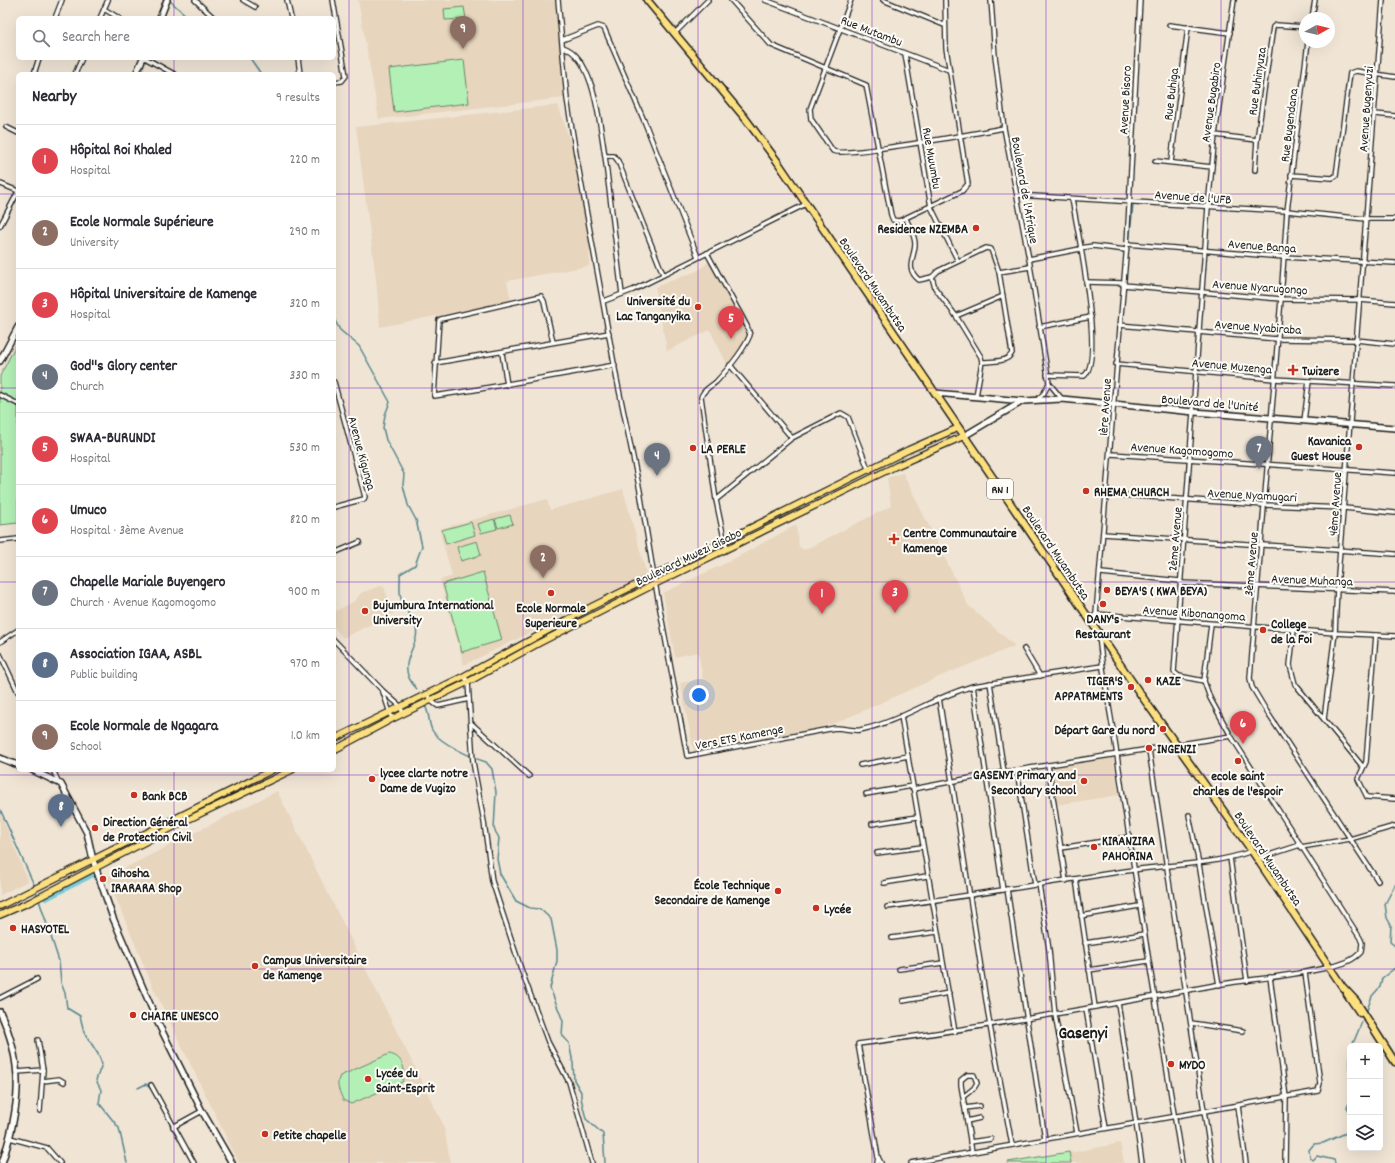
<!DOCTYPE html>
<meta charset="utf-8">
<style>
:root{--surface:#fff;--page:#f2f2f3;--text:#2b2b33;--muted:#7c7c81;--line:#e1e1e2;--accent:#c8321e}
body{margin:0;font-family:Dekko,sans-serif;background:var(--page);color:var(--text)}
.controls{position:absolute;right:12px;bottom:12px;display:grid;overflow:hidden;border-radius:6px;box-shadow:0 4px 16px #0002}
.controls button{width:36px;height:36px;display:grid;place-items:center;padding:0;border:0;border-bottom:1px solid var(--line);background:var(--surface);color:var(--text);font:20px sans-serif}
.compass{position:absolute;left:1299px;top:12px;width:36px;height:36px;border-radius:50%;background:var(--surface);box-shadow:0 4px 16px #0002;rotate:82deg}
.you{position:absolute;left:699px;top:695px;width:14px;height:14px;margin:-10px;border:3px solid #fff;border-radius:50%;background:#1a73e8;box-shadow:0 0 0 6px #1a73e833}
.badge{display:grid;place-items:center;width:26px;height:26px;border-radius:50%;background:var(--accent);color:#fff;font-size:13px;font-weight:700}
.pin{position:absolute;translate:-50% -33px;filter:drop-shadow(0 1px 2px #0008)}
.pin::after{content:'';position:absolute;top:21px;width:14px;height:12px;background:inherit;clip-path:polygon(0 0,100% 0,50% 100%)}
.list{margin:0;padding:0;list-style:none}
h2{display:flex;justify-content:space-between;align-items:center;height:52px;margin:0;padding:0 16px;font-size:17px}
h2 small{font-size:13px;font-weight:400;color:var(--muted)}
.list li{display:grid;grid-template-columns:26px 1fr auto;gap:12px;align-items:center;box-sizing:border-box;height:72px;padding:0 16px;border-top:1px solid var(--line)}
.list b{display:block;font-size:15px;white-space:nowrap}
.list p{margin:0;font-size:13px;white-space:nowrap;color:var(--muted)}
.list em{font-size:13px;font-style:normal;color:var(--muted)}
.icon{flex:none;width:22px;height:22px;fill:none;stroke:currentColor;stroke-width:2;stroke-linecap:round;stroke-linejoin:round}
.map{position:relative;flex:none;width:1395px;height:1163px;overflow:hidden}
.search{position:absolute;background:var(--surface);box-shadow:0 4px 16px #0002;left:16px;top:16px;width:320px;height:44px;display:flex;align-items:center;gap:10px;box-sizing:border-box;padding:0 14px;border-radius:6px;color:var(--muted);font-size:15px}
.panel{position:absolute;background:var(--surface);box-shadow:0 4px 16px #0002;left:16px;top:72px;width:320px;height:700px;border-radius:6px}
.map>svg:first-child{display:block}
</style>
<div class="map">
<svg width="1395" height="1163" viewBox="0 0 1395 1163">
<rect width="100%" height="100%" fill="#f0e5d5"/>
<filter id="ink" filterUnits="userSpaceOnUse"><feTurbulence type="fractalNoise" baseFrequency=".025" numOctaves="2"/><feDisplacementMap in="SourceGraphic" scale="8" xChannelSelector="R" yChannelSelector="G"/><feConvolveMatrix kernelMatrix="1 2 1 2 8 2 1 2 1" color-interpolation-filters="sRGB"/></filter>
<g filter="url(#ink)">
<g fill="#e7d5bd">
<polygon points="358,0 556,0 564,98 379,119"/>
<polygon points="558,105 574,154 590,236 589,266 507,281 511,301 380,327 376,279 356,127"/>
<polygon points="712,259 741,315 743,314 750,331 746,341 727,364 710,330 667,351 655,287 699,270"/>
<polygon points="903,473 968,605 1015,646 941,676 838,722 786,736 694,752 680,683 703,679 698,652 675,657 663,593 728,562 796,525 799,547 804,550 891,506 887,478"/>
<polygon points="623,489 646,572 645,576 464,665 440,580 452,576 439,529 547,499 550,510"/>
<polygon points="383,585 394,613 343,638 334,627 334,612 353,602 361,593"/>
<polygon points="1113,757 1119,795 1056,805 1050,767"/>
<polygon points="277,791 443,1124 451,1163 239,1163 154,990 107,877"/>
<polygon points="0,812 28,881 0,895"/>
<polygon points="1120,1143 1124,1163 1071,1163 1069,1153"/>
</g>
<g fill="#b3f0b6" stroke="#688669">
<polygon points="464,7 466,19 445,20 444,9"/>
<polygon points="464,60 469,103 394,112 389,69"/>
<polygon points="18,341 18,523 0,525 0,376"/>
<polygon points="510,515 513,524 498,528 495,519"/>
<polygon points="494,519 497,529 481,533 478,524"/>
<polygon points="471,522 475,535 446,544 442,530"/>
<polygon points="477,541 481,555 461,561 457,547"/>
<polygon points="483,572 502,640 462,652 443,584"/>
<path d="M389 1054C403 1056 407 1071 402 1082L351 1104 343 1100C340 1092 335 1085 340 1076Z"/>
<polygon points="1069,1152 1071,1163 1008,1163 1008,1162"/>
</g>
<g fill="none" stroke-linecap="round" stroke-linejoin="round">
<g stroke="#56858d" stroke-width="1.5">
<polyline points="169,0 189,18"/>
<polyline points="250,58 261,74"/>
<polyline points="1125,283 1133,205"/>
<path d="M334 319 340 330 359 346 390 402 385 415 383 428 386 440 404 474 403 485 408 505 416 520 422 546 415 565 400 574C401 582 398 593 402 601 406 610 414 619 416 628 421 647 392 664 417 689"/>
<path d="M425 706C430 714 428 722 432 730 439 743 473 758 486 762L492 769 496 792 494 829 499 838 497 859 500 874 516 901 530 908 540 909 551 919 557 950V961L550 988 563 1021 562 1035 569 1043 573 1063 574 1080 581 1092V1098L586 1119 603 1134 605 1163"/>
<polyline points="0,809 35,887"/>
<polyline points="94,876 102,893"/>
<polyline points="1395,885 1385,904 1387,918 1391,925 1390,942 1395,946"/>
<polyline points="36,891 59,961 61,983 65,993 67,1008 80,1016 84,1032 98,1054 102,1064 96,1080 101,1090 99,1103 119,1128 127,1163"/>
<polyline points="1366,1013 1372,996 1380,987 1382,978 1395,968"/>
<polyline points="166,1044 186,1084"/>
<polyline points="1352,1046 1364,1017"/>
<polyline points="1350,1055 1350,1072"/>
<polyline points="138,1088 146,1084 152,1090"/>
<polyline points="1350,1102 1347,1107 1350,1112"/>
<polyline points="210,1129 228,1163"/>
<polyline points="1335,1163 1334,1160 1317,1156 1313,1160 1310,1158 1309,1150 1314,1144 1323,1143 1346,1133 1350,1125"/>
</g>
<polyline stroke="#7ccbd9" stroke-width="4.5" points="46,899 91,876"/>
<g stroke="#1c1c1c" stroke-width="6">
<g id="street">
<polyline points="195,0 213,17"/>
<polyline points="243,0 255,7"/>
<polyline points="287,0 291,18"/>
<polyline points="333,0 346,76 342,81 334,82"/>
<path d="M558 0 567 99 576 154 617 380 640 491 654 577 687 756 835 728C843 728 851 731 860 730 900 722 934 697 973 686L1102 666"/>
<polyline points="731,0 771,45 866,85 891,215 893,220 899,221 962,191 968,184 946,48 945,0"/>
<polyline points="765,0 949,70"/>
<path d="M851 0 810 109 811 119 833 151C844 158 981 132 1004 128"/>
<polyline points="883,0 944,25"/>
<polyline points="991,0 995,56 1004,128 1029,259 1049,383 1062,399"/>
<polyline points="104,9 119,18"/>
<polyline points="55,18 62,0"/>
<polyline points="100,18 108,0"/>
<polyline points="1312,18 1315,0"/>
<polyline points="1169,25 1230,33"/>
<polyline points="675,33 708,0"/>
<polyline points="562,40 598,26 604,28 645,123 698,257"/>
<polyline points="1308,42 1287,211 1281,299 1250,678 1252,687 1267,712 1378,881"/>
<path d="M563 47C595 57 600 128 605 156"/>
<polyline points="905,54 931,207 958,261"/>
<polyline points="145,58 174,74"/>
<polyline points="298,58 300,74"/>
<polyline points="34,74 39,58"/>
<polyline points="75,74 82,58"/>
<polyline points="1375,114 1395,116"/>
<polyline points="6,127 18,133"/>
<polyline points="1215,135 1257,140"/>
<polyline points="1155,161 1212,167"/>
<polyline points="1171,162 1188,27"/>
<polyline points="1255,170 1257,140 1273,27 1276,25 1305,27"/>
<polyline points="1291,175 1332,178 1336,176 1350,73 1356,71 1395,77"/>
<polyline points="1,184 18,191"/>
<polyline points="1017,195 1287,211 1366,219 1395,219"/>
<path d="M906 219C909 226 915 235 915 244 915 257 904 268 919 280L932 277"/>
<polyline points="0,226 18,192"/>
<polyline points="1127,244 1284,257 1395,263"/>
<polyline points="1080,248 1093,246 1126,250"/>
<path d="M707 253 747 326 750 335C744 350 727 370 716 382 710 387 703 390 701 397L716 500 725 543 728 549"/>
<polyline points="1029,259 1080,249"/>
<polyline points="999,272 1030,267"/>
<path d="M932 277 938 271 986 248 991 249 999 272 1012 353C1007 363 992 361 982 362"/>
<polyline points="932,277 935,288 956,316 981,357 982,362 976,396"/>
<polyline points="1086,282 1124,283"/>
<polyline points="1123,285 1281,299 1360,300 1395,303"/>
<polyline points="622,294 605,156 614,156 618,161 663,274"/>
<polyline points="604,301 633,290 806,204"/>
<polyline points="956,316 1003,296"/>
<polyline points="1119,325 1277,339 1356,340 1395,344"/>
<polyline points="1039,327 1091,317"/>
<polyline points="553,342 544,301 541,296 441,319 439,320 434,396 474,390 615,365"/>
<polyline points="502,353 507,385"/>
<polyline points="435,363 609,333"/>
<polyline points="1116,364 1274,379 1395,386"/>
<polyline points="730,365 792,438"/>
<path d="M1047 375 1084 376C1105 362 1077 226 1072 199"/>
<polyline points="334,382 365,497 364,499 334,507"/>
<polyline points="0,395 18,404"/>
<polyline points="1037,400 1044,393 1049,383"/>
<polyline points="1304,421 1309,381"/>
<polyline points="1111,454 1395,473"/>
<polyline points="1107,494 1264,505 1344,508 1395,513"/>
<polyline points="716,500 792,438 841,413 848,417 869,471"/>
<polyline points="1103,534 1395,554"/>
<polyline points="0,541 18,539"/>
<polyline points="334,553 360,542"/>
<polyline points="1101,573 1180,581"/>
<polyline points="1180,583 1395,592"/>
<polyline points="1096,614 1127,244 1140,0"/>
<polyline points="1090,620 1096,614 1335,633 1395,636"/>
<polyline points="1294,630 1290,665 1295,684 1363,767"/>
<path d="M1099 635C1103 680 1113 724 1119 769 1138 901 1161 1032 1182 1163"/>
<polyline points="1376,635 1366,762 1358,779 1367,797 1395,799"/>
<polyline points="334,640 383,691 400,706 403,713"/>
<polyline points="0,642 18,630"/>
<polyline points="1024,649 1040,676"/>
<polyline points="0,654 18,692"/>
<polyline points="464,676 468,682 473,762 484,822 492,881 522,972 548,1042 569,1082 592,1163"/>
<polyline points="1204,681 1179,676 1174,672 1208,207 1215,135 1234,0"/>
<polyline points="990,683 1004,772"/>
<polyline points="973,686 1003,890"/>
<polyline points="383,692 392,719"/>
<polyline points="427,694 431,701 438,706 469,699"/>
<polyline points="939,698 990,1026 1012,1145"/>
<polyline points="901,716 955,1032"/>
<polyline points="1324,719 1335,633 1337,588 1383,0"/>
<polyline points="471,723 529,776"/>
<polyline points="1149,750 1212,1163"/>
<polyline points="860,765 908,756"/>
<polyline points="1048,765 1066,881"/>
<polyline points="53,770 58,781"/>
<polyline points="1017,770 1035,885"/>
<polyline points="913,789 986,775 1231,736"/>
<polyline points="866,794 912,786"/>
<polyline points="1189,815 1199,864 1219,985"/>
<polyline points="872,824 917,817"/>
<polyline points="1301,847 1350,839 1395,826"/>
<polyline points="1061,848 1129,837"/>
<polyline points="877,853 922,847"/>
<polyline points="1230,858 1247,981"/>
<polyline points="1257,859 1300,845"/>
<polyline points="1076,879 1095,1007"/>
<polyline points="884,883 927,876"/>
<polyline points="1039,884 1049,950 1055,1015 1077,1133"/>
<polyline points="1007,889 1045,1139"/>
<path d="M887 907C969 896 1051 882 1133 870 1173 864 1213 865 1252 851"/>
<polyline points="1081,916 1139,906"/>
<polyline points="892,938 937,932"/>
<polyline points="1085,943 1144,934"/>
<polyline points="899,969 943,963"/>
<polyline points="1089,970 1148,961"/>
<polyline points="1270,977 1286,1097 1285,1163"/>
<polyline points="0,998 37,979"/>
<polyline points="903,1001 949,993"/>
<polyline points="1118,1003 1142,1163"/>
<polyline points="1086,1009 1106,1128"/>
<polyline points="1191,1023 1243,1031"/>
<polyline points="38,1040 43,1070 40,1111"/>
<polyline points="17,1072 43,1070"/>
<polyline points="43,1081 59,1079 64,1082"/>
<polyline points="151,1085 194,1163"/>
<polyline points="963,1097 974,1088 977,1083 974,1075 967,1075 961,1080 961,1085 972,1152"/>
<polyline points="1238,1106 1246,1163"/>
<polyline points="965,1108 980,1106"/>
<polyline points="967,1121 980,1118"/>
<polyline points="173,1127 202,1111"/>
<polyline points="10,1138 47,1148 60,1163"/>
<polyline points="970,1142 991,1139"/>
<polyline points="878,1157 881,1163"/>
<path d="M877 1163 878 1157 858 1044C976 1029 1093 1008 1210 986 1249 979 1290 977 1329 967 1340 965 1353 961 1361 952L1362 943 1360 938 1231 736 1210 698 1204 681 1211 624"/>
<polyline points="911,1163 1318,1091 1320,1083 1305,973"/>
</g>
</g>
<g stroke="#1c1c1c" stroke-width="8">
<g id="secondary">
<polyline points="160,18 167,0"/>
<polyline points="136,74 143,58"/>
<polyline points="0,361 18,327"/>
<polyline points="935,393 1024,401 1062,399 1194,412 1395,428"/>
<polyline points="964,436 1023,401"/>
<polyline points="0,758 18,765"/>
<polyline points="32,770 61,784 87,833 93,860 113,918 158,1023 202,1111 232,1163"/>
<path d="M0 1012C25 1065 20 1108 2 1163"/>
</g>
</g>
<g stroke="#1c1c1c" stroke-width="8">
<g id="primary">
<polyline points="334,739 464,676 593,606 908,450 958,428"/>
<polyline points="334,750 392,719 468,682 539,643 655,584 896,466 964,436"/>
<polyline points="0,906 272,770"/>
<polyline points="0,915 30,902 185,821 292,770"/>
</g>
</g>
<g stroke="#1c1c1c" stroke-width="9">
<g id="highway">
<polyline points="647,0 745,118 777,161 1141,695 1252,851 1342,986 1356,1001 1395,1062"/>
<polyline points="1347,994 1360,1013"/>
</g>
</g>
<use href="#street" stroke="#fdfcf7" stroke-width="3.5"/>
<use href="#secondary" stroke="#fdfcf7" stroke-width="5"/>
<use href="#primary" stroke="#fce080" stroke-width="5.5"/>
<use href="#highway" stroke="#fce080" stroke-width="6"/>
</g>
</g>
<path fill="none" stroke="#7b2cbf" stroke-width="1" stroke-opacity="0.55" d="M174 0V18M349 0V1163M523 0V1163M698 0V1163M872 0V1163M1046 0V1163M1221 0V1163M174 58V74M0 194H18M334 194H1395M0 388H18M334 388H1395M0 582H18M334 582H1395M174 770V1163M0 775H1395M0 969H1395"/>
<g fill="#c8321e" stroke="#fdfcf7" stroke-width="1.5">
<circle cx="976" cy="228" r="4"/>
<circle cx="698" cy="307" r="4"/>
<path d="M1291 364h4v4h4v4h-4v4h-4v-4h-4v-4h4z"/>
<circle cx="1359" cy="447" r="4"/>
<circle cx="693" cy="448" r="4"/>
<circle cx="1086" cy="491" r="4"/>
<path d="M892 533h4v4h4v4h-4v4h-4v-4h-4v-4h4z"/>
<circle cx="1107" cy="590" r="4"/>
<circle cx="551" cy="593" r="4"/>
<circle cx="1103" cy="604" r="4"/>
<circle cx="365" cy="611" r="4"/>
<circle cx="1263" cy="630" r="4"/>
<circle cx="1148" cy="680" r="4"/>
<circle cx="1131" cy="687" r="4"/>
<circle cx="1163" cy="729" r="4"/>
<circle cx="1149" cy="748" r="4"/>
<circle cx="1238" cy="761" r="4"/>
<circle cx="372" cy="779" r="4"/>
<circle cx="1084" cy="781" r="4"/>
<circle cx="134" cy="795" r="4"/>
<circle cx="95" cy="828" r="4"/>
<circle cx="1094" cy="847" r="4"/>
<circle cx="103" cy="879" r="4"/>
<circle cx="778" cy="891" r="4"/>
<circle cx="816" cy="908" r="4"/>
<circle cx="13" cy="928" r="4"/>
<circle cx="255" cy="966" r="4"/>
<circle cx="133" cy="1015" r="4"/>
<circle cx="1171" cy="1064" r="4"/>
<circle cx="368" cy="1079" r="4"/>
<circle cx="265" cy="1134" r="4"/>
</g>
<g text-anchor="middle" stroke-width="4" stroke-linejoin="round" paint-order="stroke">
<rect fill="#fdfcf7" stroke="#605f5e" stroke-width="1" x="987" y="479" width="26" height="20" rx="3"/>
<g font-size="12" font-weight="bold" fill="#1c1c1c">
<text x="1000" y="493">RN 1</text>
</g>
<g font-size="13" fill="#1c1c1c" stroke="#fdfcf7">
<text transform="translate(872 30) rotate(21)" y="5">Rue Mutambu</text>
<text transform="translate(1256 81) rotate(-82)" y="5">Rue Buhinyuza</text>
<text transform="translate(1170 94) rotate(-83)" y="5">Rue Buhiga</text>
<text transform="translate(1124 100) rotate(-87)" y="5">Avenue Bisoro</text>
<text transform="translate(1210 102) rotate(-82)" y="5">Avenue Bugabiro</text>
<text transform="translate(1365 109) rotate(-86)" y="5">Avenue Bugenyuzi</text>
<text transform="translate(1288 125) rotate(-83)" y="5">Rue Bugendana</text>
<text transform="translate(933 158) rotate(80)" y="5">Rue Mwumbu</text>
<text transform="translate(1026 190) rotate(80)" y="5">Boulevard de l'Afrique</text>
<text transform="translate(1193 196) rotate(4)" y="5">Avenue de l'UFB</text>
<text transform="translate(1262 245) rotate(4)" y="5">Avenue Banga</text>
<text transform="translate(874 284) rotate(56)" y="5">Boulevard Mwambutsa</text>
<text transform="translate(1260 286) rotate(4)" y="5">Avenue Nyarugongo</text>
<text transform="translate(1258 326) rotate(4)" y="5">Avenue Nyabiraba</text>
<text transform="translate(1232 365) rotate(5)" y="5">Avenue Muzenga</text>
<text transform="translate(1210 402) rotate(5)" y="5">Boulevard de l'Unité</text>
<text transform="translate(1104 407) rotate(-86)" y="5">1ère Avenue</text>
<text transform="translate(1182 449) rotate(4)" y="5">Avenue Kagomogomo</text>
<text transform="translate(363 453) rotate(75)" y="5">Avenue Kigunga</text>
<text transform="translate(1252 494) rotate(3)" y="5">Avenue Nyamugari</text>
<text transform="translate(1334 504) rotate(-86)" y="5">4ème Avenue</text>
<text transform="translate(1174 539) rotate(-85)" y="5">2ème Avenue</text>
<text transform="translate(1057 552) rotate(56)" y="5">Boulevard Mwambutsa</text>
<text transform="translate(688 556) rotate(-26)" y="5">Boulevard Mwezi Gisabo</text>
<text transform="translate(1250 564) rotate(-85)" y="5">3ème Avenue</text>
<text transform="translate(1312 579) rotate(2)" y="5">Avenue Muhanga</text>
<text transform="translate(1194 612) rotate(4)" y="5">Avenue Kibonangoma</text>
<text transform="translate(739 736) rotate(-11)" y="5">Vers ETS Kamenge</text>
<text transform="translate(1269 858) rotate(56)" y="5">Boulevard Mwambutsa</text>
</g>
<g font-size="13" font-weight="bold" fill="#1c1c1c" stroke="#fdfcf7" text-anchor="start">
<text x="968" y="233" text-anchor="end">Residence NZEMBA</text>
<text x="690" y="305" text-anchor="end">Université du<tspan x="690" dy="15">Lac Tanganyika</tspan></text>
<text x="1302" y="375">Twizere</text>
<text x="1351" y="445" text-anchor="end">Kavanica<tspan x="1351" dy="15">Guest House</tspan></text>
<text x="701" y="453">LA PERLE</text>
<text x="1094" y="496">RHEMA CHURCH</text>
<text x="903" y="537">Centre Communautaire<tspan x="903" dy="15">Kamenge</tspan></text>
<text x="1115" y="595">BEYA'S ( KWA BEYA)</text>
<text x="373" y="609">Bujumbura International<tspan x="373" dy="15">University</tspan></text>
<text x="551" y="612" text-anchor="middle">Ecole Normale<tspan x="551" dy="15">Superieure</tspan></text>
<text x="1103" y="623" text-anchor="middle">DANY's<tspan x="1103" dy="15">Restaurant</tspan></text>
<text x="1271" y="628">College<tspan x="1271" dy="15">de la Foi</tspan></text>
<text x="1123" y="685" text-anchor="end">TIGER'S<tspan x="1123" dy="15">APPATRMENTS</tspan></text>
<text x="1156" y="685">KAZE</text>
<text x="1155" y="734" text-anchor="end">Départ Gare du nord</text>
<text x="1157" y="753">INGENZI</text>
<text x="380" y="777">lycee clarte notre<tspan x="380" dy="15">Dame de Vugizo</tspan></text>
<text x="1076" y="779" text-anchor="end">GASENYI Primary and<tspan x="1076" dy="15">Secondary school</tspan></text>
<text x="1238" y="780" text-anchor="middle">ecole saint<tspan x="1238" dy="15">charles de l'espoir</tspan></text>
<text x="142" y="800">Bank BCB</text>
<text x="103" y="826">Direction Général<tspan x="103" dy="15">de Protection Civil</tspan></text>
<text x="1102" y="845">KIRANZIRA<tspan x="1102" dy="15">PAHORINA</tspan></text>
<text x="111" y="877">Gihosha<tspan x="111" dy="15">IRARARA Shop</tspan></text>
<text x="770" y="889" text-anchor="end">École Technique<tspan x="770" dy="15">Secondaire de Kamenge</tspan></text>
<text x="824" y="913">Lycée</text>
<text x="21" y="933">HASYOTEL</text>
<text x="263" y="964">Campus Universitaire<tspan x="263" dy="15">de Kamenge</tspan></text>
<text x="141" y="1020">CHAIRE UNESCO</text>
<text x="1179" y="1069">MYDO</text>
<text x="376" y="1077">Lycée du<tspan x="376" dy="15">Saint-Esprit</tspan></text>
<text x="273" y="1139">Petite chapelle</text>
</g>
<g font-size="17" font-weight="bold" fill="#1c1c1c" stroke="#fdfcf7">
<text x="1083" y="1038">Gasenyi</text>
</g>
</g>
</svg>
<div class="controls">
<button>+</button>
<button>−</button>
<button><svg class="icon" aria-label="layers" viewBox="0 0 24 24"><path d="M12 4l9 5-9 5-9-5zM3 14l9 5 9-5"/></svg></button>
</div>
<svg class="compass" viewBox="-18 -18 36 36"><path d="M0-13l5 13h-10z" fill="#e53935"/><path d="M0 13l5-13h-10z" fill="#7c7c81"/></svg>
<div class="you"></div>
<div class="pin badge" style="left:822px;top:614px;background:#e0444e">1</div>
<div class="pin badge" style="left:543px;top:578px;background:#8d6e63">2</div>
<div class="pin badge" style="left:895px;top:613px;background:#e0444e">3</div>
<div class="pin badge" style="left:657px;top:476px;background:#6b7280">4</div>
<div class="pin badge" style="left:731px;top:339px;background:#e0444e">5</div>
<div class="pin badge" style="left:1243px;top:744px;background:#e0444e">6</div>
<div class="pin badge" style="left:1259px;top:469px;background:#6b7280">7</div>
<div class="pin badge" style="left:61px;top:827px;background:#5c6f8a">8</div>
<div class="pin badge" style="left:463px;top:49px;background:#8d6e63">9</div>
<div class="search"><svg class="icon" aria-label="search" viewBox="0 0 24 24"><circle cx="10" cy="10" r="6"/><path d="M15 15l6 6"/></svg>Search here</div>
<section class="panel">
<h2>Nearby<small>9 results</small></h2>
<ul class="list">
<li><span class="badge" style="background:#e0444e">1</span><div><b>Hôpital Roi Khaled</b><p>Hospital</p></div><em>220 m</em></li>
<li><span class="badge" style="background:#8d6e63">2</span><div><b>Ecole Normale Supérieure</b><p>University</p></div><em>290 m</em></li>
<li><span class="badge" style="background:#e0444e">3</span><div><b>Hôpital Universitaire de Kamenge</b><p>Hospital</p></div><em>320 m</em></li>
<li><span class="badge" style="background:#6b7280">4</span><div><b>God''s Glory center</b><p>Church</p></div><em>330 m</em></li>
<li><span class="badge" style="background:#e0444e">5</span><div><b>SWAA-BURUNDI</b><p>Hospital</p></div><em>530 m</em></li>
<li><span class="badge" style="background:#e0444e">6</span><div><b>Umuco</b><p>Hospital · 3ème Avenue</p></div><em>820 m</em></li>
<li><span class="badge" style="background:#6b7280">7</span><div><b>Chapelle Mariale Buyengero</b><p>Church · Avenue Kagomogomo</p></div><em>900 m</em></li>
<li><span class="badge" style="background:#5c6f8a">8</span><div><b>Association IGAA, ASBL</b><p>Public building</p></div><em>970 m</em></li>
<li><span class="badge" style="background:#8d6e63">9</span><div><b>Ecole Normale de Ngagara</b><p>School</p></div><em>1.0 km</em></li>
</ul>
</section>
</div>
